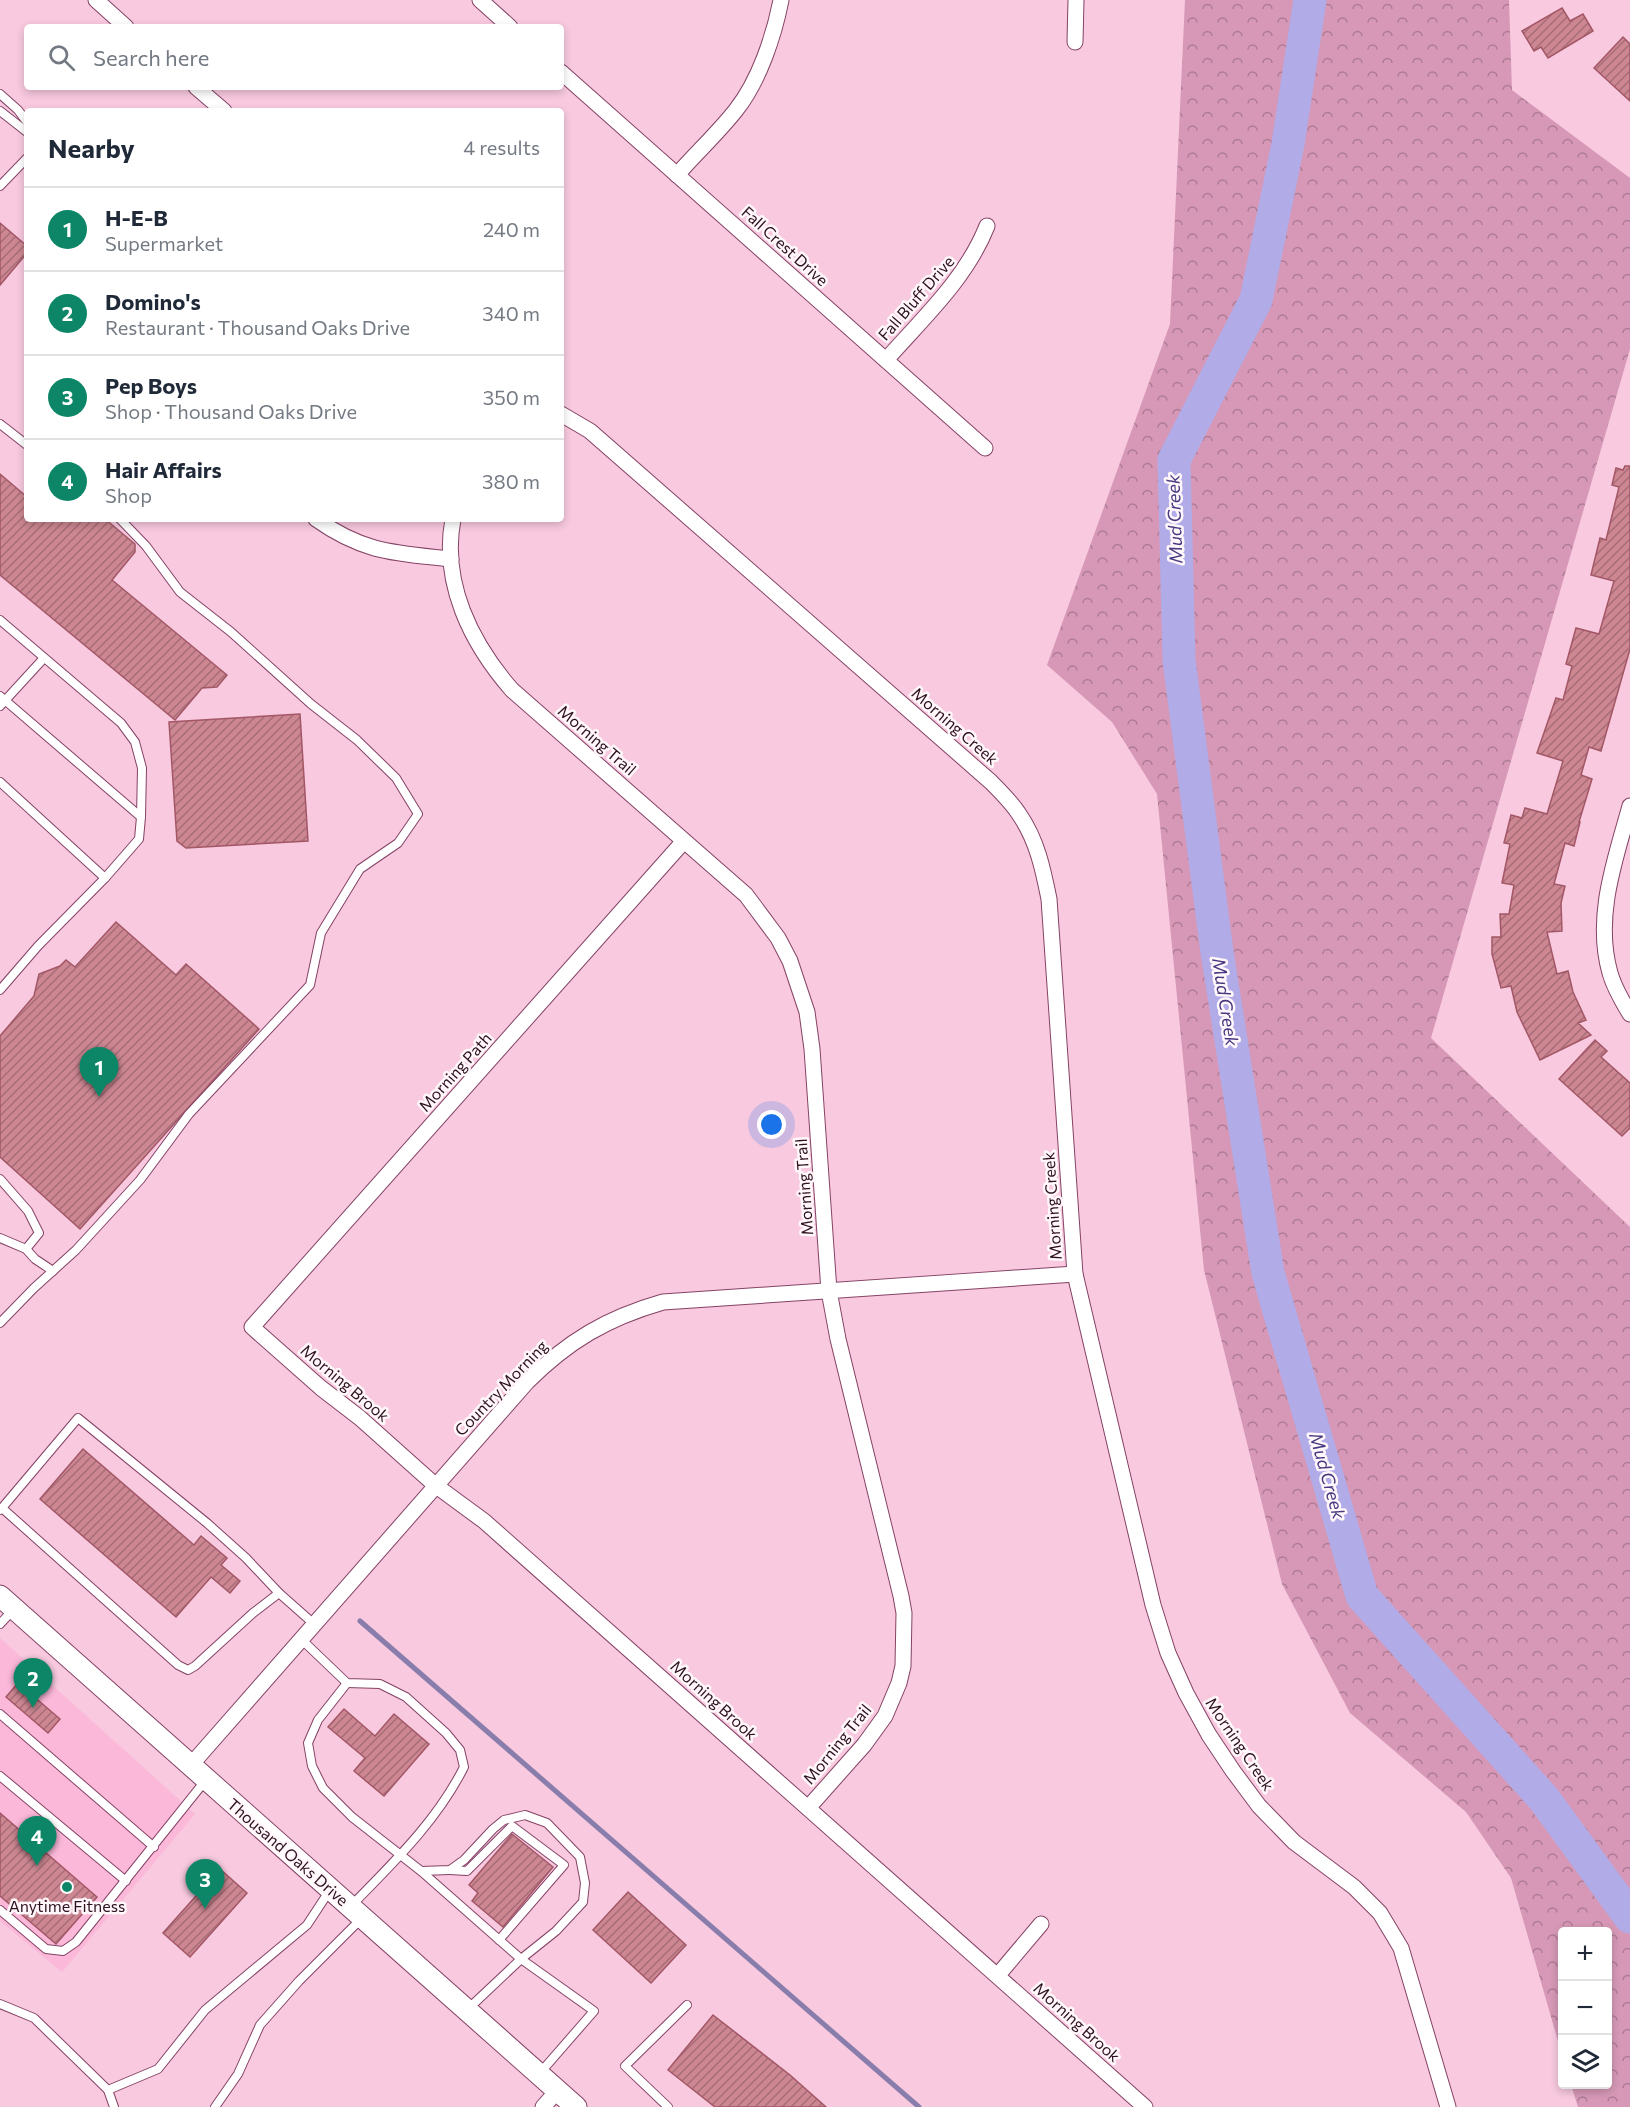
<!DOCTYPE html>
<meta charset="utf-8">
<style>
:root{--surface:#fff;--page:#f6f6f7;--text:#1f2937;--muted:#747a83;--line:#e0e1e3;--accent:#0c8667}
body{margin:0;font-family:Commissioner,sans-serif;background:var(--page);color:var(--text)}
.controls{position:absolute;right:18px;bottom:18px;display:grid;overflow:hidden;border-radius:6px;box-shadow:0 3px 9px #0003}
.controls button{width:54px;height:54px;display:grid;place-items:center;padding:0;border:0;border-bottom:2px solid var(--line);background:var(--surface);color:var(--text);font:30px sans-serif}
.you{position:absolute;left:772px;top:1125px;width:21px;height:21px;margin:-15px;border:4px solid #fff;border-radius:50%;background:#1a73e8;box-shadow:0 0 0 9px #1a73e833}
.badge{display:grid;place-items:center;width:39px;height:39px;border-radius:50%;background:var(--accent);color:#fff;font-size:20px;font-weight:700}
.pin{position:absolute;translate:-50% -50px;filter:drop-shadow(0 2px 3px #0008)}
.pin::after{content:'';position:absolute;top:32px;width:21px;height:18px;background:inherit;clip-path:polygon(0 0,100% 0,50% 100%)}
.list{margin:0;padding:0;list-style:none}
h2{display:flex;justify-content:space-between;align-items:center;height:78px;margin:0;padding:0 24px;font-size:26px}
h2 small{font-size:20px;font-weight:400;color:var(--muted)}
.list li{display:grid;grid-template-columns:39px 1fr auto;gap:18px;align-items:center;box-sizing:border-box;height:84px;padding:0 24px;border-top:2px solid var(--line)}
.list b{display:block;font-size:22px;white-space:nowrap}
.list p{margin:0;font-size:20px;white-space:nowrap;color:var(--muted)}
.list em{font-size:20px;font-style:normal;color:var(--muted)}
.icon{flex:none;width:33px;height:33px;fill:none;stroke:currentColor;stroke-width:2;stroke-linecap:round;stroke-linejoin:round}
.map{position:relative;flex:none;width:1630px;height:2107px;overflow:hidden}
.search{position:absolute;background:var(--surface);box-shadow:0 3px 9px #0003;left:24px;top:24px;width:540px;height:66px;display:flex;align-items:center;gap:15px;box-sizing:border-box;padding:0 21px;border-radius:6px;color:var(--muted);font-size:22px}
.panel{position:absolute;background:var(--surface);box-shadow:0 3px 9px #0003;left:24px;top:108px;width:540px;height:414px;border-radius:6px}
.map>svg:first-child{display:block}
</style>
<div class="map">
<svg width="1630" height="2107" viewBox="0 0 1630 2107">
<defs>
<pattern id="forest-crowns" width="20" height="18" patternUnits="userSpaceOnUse" patternTransform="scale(1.5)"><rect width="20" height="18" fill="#d698b6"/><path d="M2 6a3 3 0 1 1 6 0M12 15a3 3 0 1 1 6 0" fill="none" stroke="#ae7b94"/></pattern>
<pattern id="building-hatch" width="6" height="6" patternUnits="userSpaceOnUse" patternTransform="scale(1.5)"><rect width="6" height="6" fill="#cc8792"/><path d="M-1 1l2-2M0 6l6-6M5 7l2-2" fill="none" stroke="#a66d77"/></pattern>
</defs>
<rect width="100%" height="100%" fill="#f8c9df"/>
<polygon fill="#fcb8d9" points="0,1638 195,1814 62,1972 0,1921"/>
<polygon fill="url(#forest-crowns)" points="1185,0 1509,0 1512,90 1630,178 1630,349 1431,1038 1630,1227 1630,2107 1578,2107 1571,2085 1608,2084 1608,1932 1562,1932 1562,2055 1511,1878 1466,1812 1350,1713 1282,1584 1204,1270 1157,794 1112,722 1047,665 1170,324"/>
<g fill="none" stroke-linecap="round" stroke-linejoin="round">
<polyline stroke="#897dac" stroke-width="5" points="360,1621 919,2107"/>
<polyline stroke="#b1abe8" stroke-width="33" points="1310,0 1288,144 1256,300 1174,460 1179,660 1217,952 1268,1273 1362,1596 1544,1799 1630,1917"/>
</g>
<g fill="url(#building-hatch)" stroke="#a35766" stroke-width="1.5">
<polygon points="1562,8 1570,21 1583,14 1593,31 1548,58 1541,47 1534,51 1522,31"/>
<polygon points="1623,37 1630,44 1630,101 1594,68"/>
<polygon points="0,223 27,246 27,253 0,285"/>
<polygon points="1625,466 1630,466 1630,649 1601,751 1589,747 1581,775 1592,779 1579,822 1580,822 1574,846 1565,843 1554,884 1565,886 1561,903 1562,931 1547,932 1557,974 1568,971 1573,992 1586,1020 1578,1023 1591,1035 1540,1060 1517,1012 1511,986 1501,988 1492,954 1492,937 1501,937 1500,914 1509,914 1514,885 1502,883 1510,844 1504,843 1511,815 1522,818 1525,808 1547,814 1563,761 1537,753 1556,698 1563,700 1572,666 1566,664 1576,628 1599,634 1614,581 1591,575 1600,538 1606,540 1619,487 1612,485 1616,468 1623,470"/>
<polygon points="0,474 27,497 27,519 105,519 135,544 135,552 112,580 227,675 217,687 202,688 175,720 0,575"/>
<polygon points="300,714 308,841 186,848 177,841 169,722"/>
<polygon points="116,922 176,975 186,964 259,1029 80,1229 0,1157 0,1036 34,996 39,974 60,966 66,960 75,967"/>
<polygon points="1595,1040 1607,1051 1601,1057 1630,1083 1630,1128 1622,1136 1559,1079"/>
<polygon points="83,1449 194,1545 201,1536 227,1558 221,1565 240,1581 230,1593 211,1577 176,1617 40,1499"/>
<polygon points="18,1683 60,1719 48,1733 6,1697"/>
<polygon points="344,1709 375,1736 394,1714 429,1744 384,1796 354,1771 365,1758 328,1727"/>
<polygon points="0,1813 97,1897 56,1944 0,1896"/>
<polygon points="512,1834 553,1867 503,1927 472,1901 478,1893 469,1885"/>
<polygon points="220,1869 247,1893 190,1957 163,1933"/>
<polygon points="628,1892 686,1945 651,1983 593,1930"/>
<polygon points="713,2015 790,2075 826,2107 715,2107 668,2070"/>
</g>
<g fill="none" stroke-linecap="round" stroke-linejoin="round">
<g stroke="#854265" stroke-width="10">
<g id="lane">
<polyline points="0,94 18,110 27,122"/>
<polyline points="0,111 27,132"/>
<polyline points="0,186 27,158"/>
<polyline points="0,424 27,445"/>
<polyline points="0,620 121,723 135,742 142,768 141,817 139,839 105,878 38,946 0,990"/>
<polyline points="0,696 141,817"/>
<polyline points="0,706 44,658"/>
<polyline points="0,782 105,878"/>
<polyline points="0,1179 28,1211 39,1233 26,1249"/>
<polyline points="0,1238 26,1249 35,1259 53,1271"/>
<polyline points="0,1323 34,1288 76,1250 140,1180 189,1114 310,985 321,933 360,869 398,843 418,814 396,778 357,740 311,704 231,632 180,592 146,546 120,519"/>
<polyline points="2,1508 78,1418 207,1523 246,1558 279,1593"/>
<polyline points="0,1510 2,1508 178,1665 188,1670 195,1666 253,1613 279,1593 314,1624"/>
<polyline points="0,1624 13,1610"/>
<path d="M301 1639 347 1683 380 1684 406 1697 446 1733 460 1750 464 1767C437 1821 393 1863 352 1905"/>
<polyline points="347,1683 318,1720 308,1743 312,1766 323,1788 352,1817 421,1871 450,1870 464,1860 493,1829 504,1820 525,1815 547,1823 580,1857 585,1883 583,1902 556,1931 521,1959 468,2009"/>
<polyline points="0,1714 154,1847"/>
<polyline points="0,1776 126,1881"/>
<polyline points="450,1870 467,1871 512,1826 564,1865 499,1940"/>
<polyline points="421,1871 521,1959 594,2011 540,2073"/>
<polyline points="0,1910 46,1949 63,1951 76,1942 205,1781"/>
<polyline points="0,2004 34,2018 108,2090 114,2107"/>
<polyline points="108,2090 158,2069 205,2010 307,1925 330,1890"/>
<polyline points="215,2107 238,2074 260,2025 299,1981 362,1918"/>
<polyline points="668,2107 625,2066 687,2005"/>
</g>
</g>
<g stroke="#854265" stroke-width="17">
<g id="street">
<polyline points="96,0 126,27"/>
<polyline points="480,0 510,27"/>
<polyline points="1075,42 1076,0"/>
<polyline points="561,72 985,448"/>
<polyline points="196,87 224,111"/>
<path d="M677 175C696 153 718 133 736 110 759 81 774 36 781 0"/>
<path d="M886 360C923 318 966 279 987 226"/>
<path d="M561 414 590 431 991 782C1001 792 1012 803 1019 814 1037 840 1043 869 1049 899L1075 1274 1153 1605 1168 1653 1186 1693 1209 1735 1233 1771 1259 1806 1294 1842 1354 1887 1380 1913 1401 1948 1448 2107"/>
<path d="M316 519C364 553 395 553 451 559"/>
<path d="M453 519C441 583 471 643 512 690L746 895 778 938 790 961 807 1012 812 1049 829 1291 838 1339 901 1596 904 1613 903 1666 899 1683 885 1716 864 1745 808 1808"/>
<path d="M1630 806C1615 860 1594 917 1610 973 1614 987 1622 1001 1630 1014"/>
<polyline points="684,841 252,1327 321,1388 360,1418 435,1485 484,1521 1145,2107"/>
<path d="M190 1766 527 1382C568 1341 607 1318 663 1302L1075 1274"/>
<polyline points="998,1975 1041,1924"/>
<polyline points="543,2107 558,2090"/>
</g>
</g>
<g stroke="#854265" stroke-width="23">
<polyline id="secondary" points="0,1596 576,2107"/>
</g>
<use href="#lane" stroke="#fff" stroke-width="8"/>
<use href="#street" stroke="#fff" stroke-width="15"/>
<use href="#secondary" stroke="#fff" stroke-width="21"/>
</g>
<circle fill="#0c8667" stroke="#fff7fa" stroke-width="2" cx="67" cy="1887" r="6"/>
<g text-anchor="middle" stroke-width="5" stroke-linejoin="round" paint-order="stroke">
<g font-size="16" fill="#2d1120" stroke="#fff7fa">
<text transform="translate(785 246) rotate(42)" y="6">Fall Crest Drive</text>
<text transform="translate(916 298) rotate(-49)" y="6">Fall Bluff Drive</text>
<text transform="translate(955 726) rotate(41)" y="6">Morning Creek</text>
<text transform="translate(597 740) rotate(41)" y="6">Morning Trail</text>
<text transform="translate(455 1072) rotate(-48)" y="6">Morning Path</text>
<text transform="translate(804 1187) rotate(-94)" y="6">Morning Trail</text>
<text transform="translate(1052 1206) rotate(-94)" y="6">Morning Creek</text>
<text transform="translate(345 1383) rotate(40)" y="6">Morning Brook</text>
<text transform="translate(501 1388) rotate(-46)" y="6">Country Morning</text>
<text transform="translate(714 1700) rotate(42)" y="6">Morning Brook</text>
<text transform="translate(837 1744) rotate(-51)" y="6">Morning Trail</text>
<text transform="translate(1240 1744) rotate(56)" y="6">Morning Creek</text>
<text transform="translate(288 1852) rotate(41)" y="6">Thousand Oaks Drive</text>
<text transform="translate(1077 2022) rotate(42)" y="6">Morning Brook</text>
</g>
<g font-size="16" fill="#2d1120" stroke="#fff7fa">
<text x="67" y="1912">Anytime Fitness</text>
</g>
<g font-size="18" font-style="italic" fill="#463980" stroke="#fff7fa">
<text transform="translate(1175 519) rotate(-92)" y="6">Mud Creek</text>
<text transform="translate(1225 1002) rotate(81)" y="6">Mud Creek</text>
<text transform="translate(1327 1476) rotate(74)" y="6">Mud Creek</text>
</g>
</g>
</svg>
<div class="controls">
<button>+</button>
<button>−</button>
<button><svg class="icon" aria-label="layers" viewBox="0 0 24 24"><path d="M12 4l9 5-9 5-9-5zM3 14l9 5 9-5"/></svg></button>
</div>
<div class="you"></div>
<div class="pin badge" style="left:99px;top:1097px">1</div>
<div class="pin badge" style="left:33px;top:1708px">2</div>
<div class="pin badge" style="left:205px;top:1909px">3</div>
<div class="pin badge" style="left:37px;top:1866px">4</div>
<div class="search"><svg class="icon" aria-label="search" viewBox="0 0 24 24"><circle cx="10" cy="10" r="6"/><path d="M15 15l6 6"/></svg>Search here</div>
<section class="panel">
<h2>Nearby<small>4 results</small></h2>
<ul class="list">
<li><span class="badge">1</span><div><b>H-E-B</b><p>Supermarket</p></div><em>240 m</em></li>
<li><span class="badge">2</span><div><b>Domino's</b><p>Restaurant · Thousand Oaks Drive</p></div><em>340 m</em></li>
<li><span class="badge">3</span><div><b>Pep Boys</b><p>Shop · Thousand Oaks Drive</p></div><em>350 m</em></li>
<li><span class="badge">4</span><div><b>Hair Affairs</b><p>Shop</p></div><em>380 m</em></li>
</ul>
</section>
</div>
